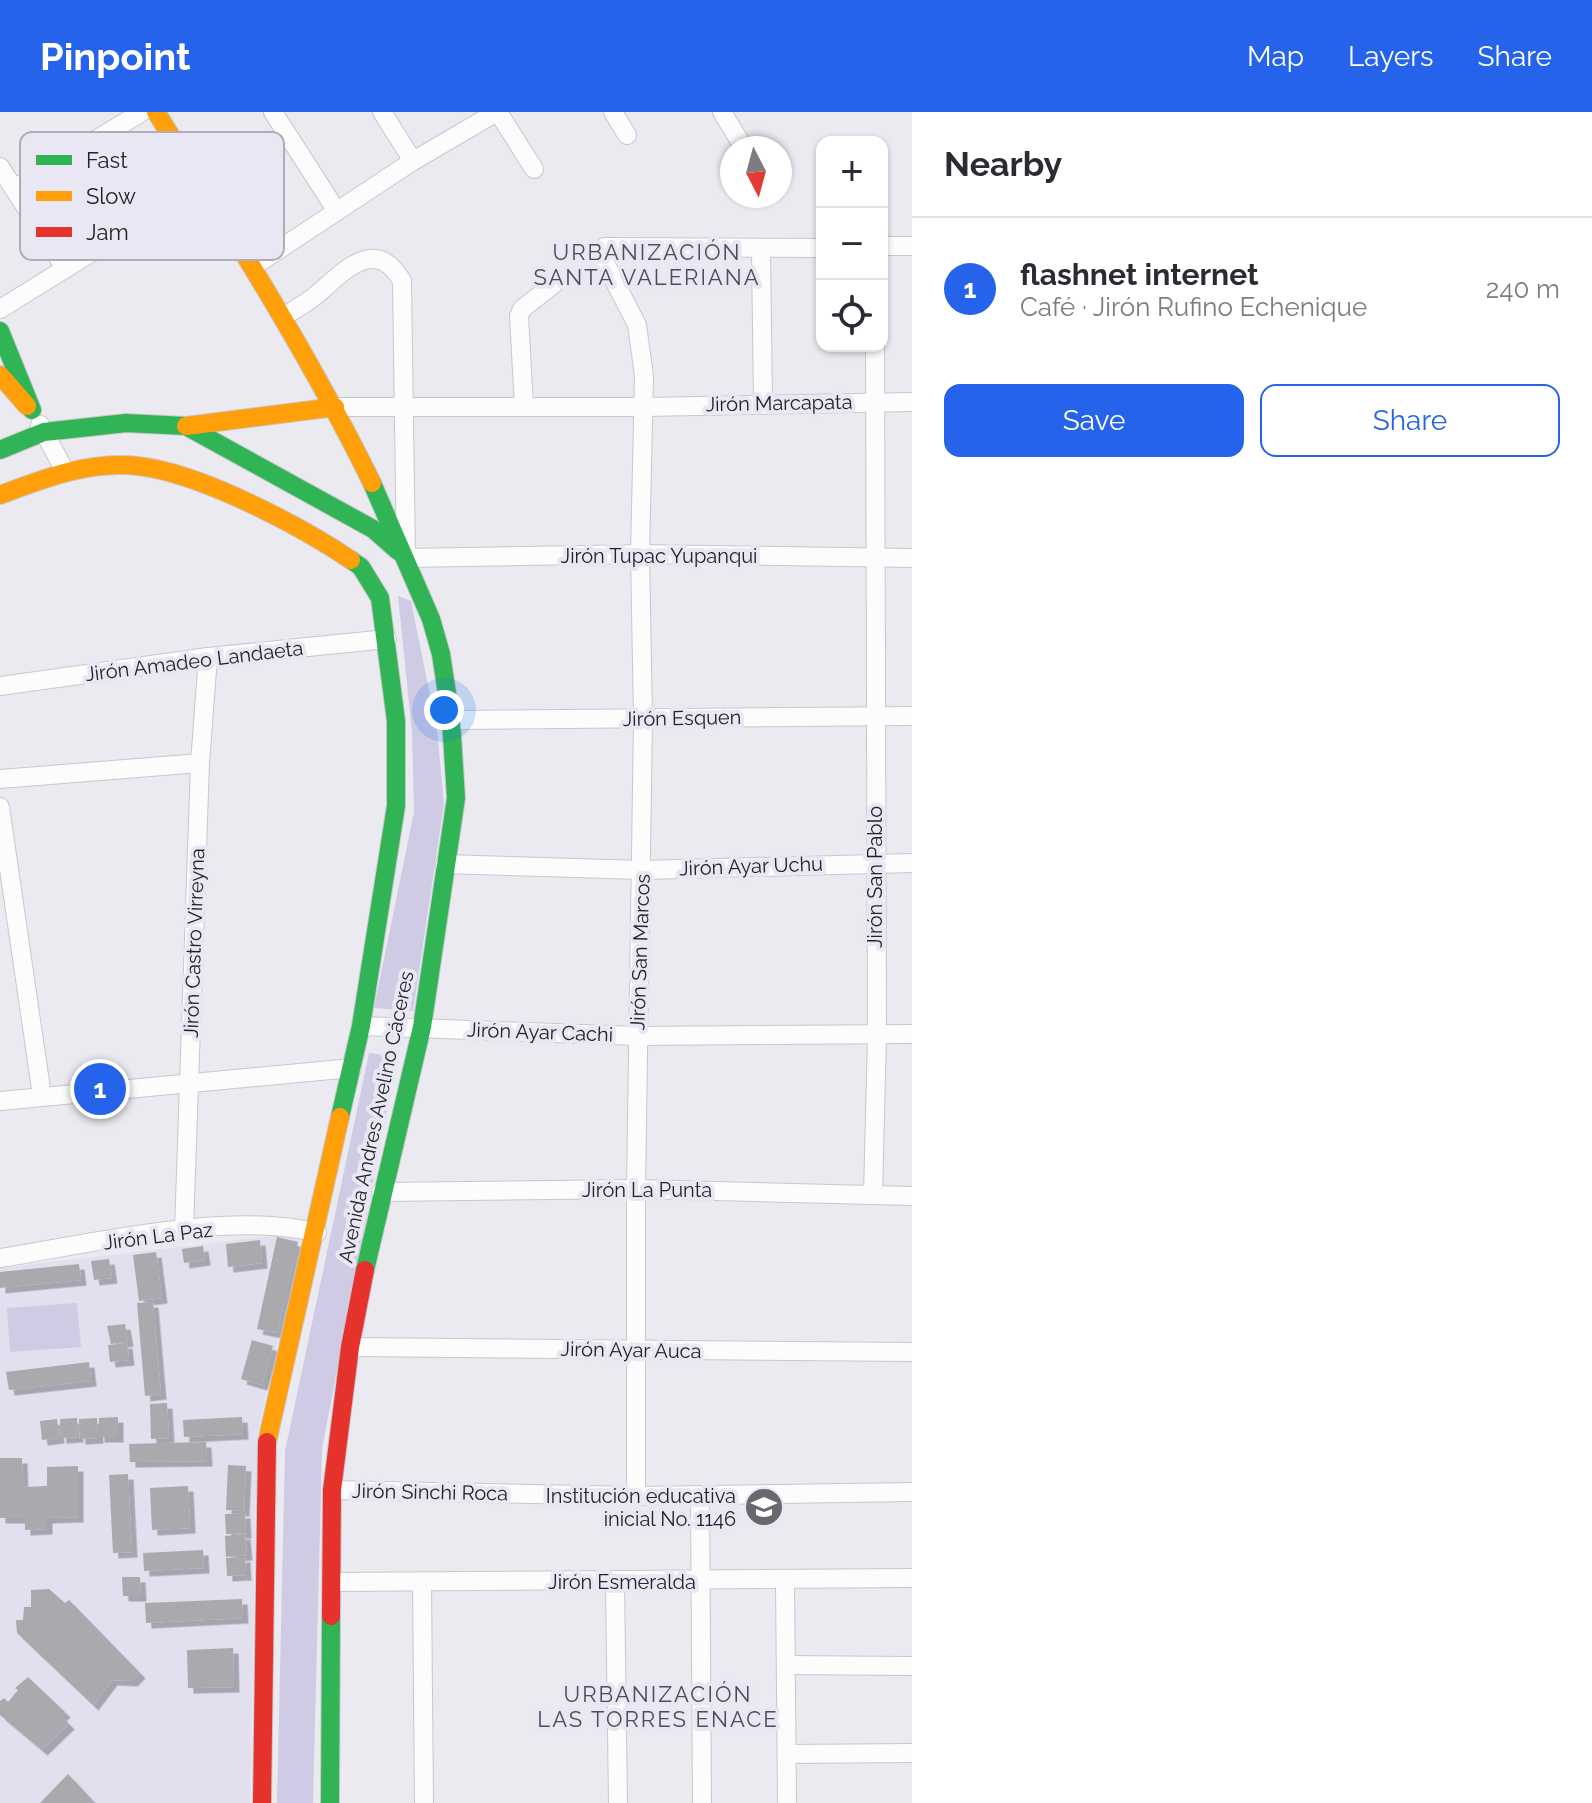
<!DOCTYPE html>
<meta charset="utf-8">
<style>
:root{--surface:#fff;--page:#f7f7f7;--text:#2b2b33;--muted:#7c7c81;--line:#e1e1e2;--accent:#2563eb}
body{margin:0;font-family:Raleway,sans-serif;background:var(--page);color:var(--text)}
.controls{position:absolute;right:24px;top:24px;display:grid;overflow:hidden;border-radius:16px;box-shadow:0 2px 6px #0004}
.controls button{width:72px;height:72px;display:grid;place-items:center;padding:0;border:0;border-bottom:2px solid var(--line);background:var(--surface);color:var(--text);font:40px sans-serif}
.compass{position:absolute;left:720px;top:24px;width:72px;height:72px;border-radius:50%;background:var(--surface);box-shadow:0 2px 6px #0004;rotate:174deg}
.you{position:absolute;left:444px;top:598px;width:28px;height:28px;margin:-20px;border:6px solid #fff;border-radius:50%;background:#1a73e8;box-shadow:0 0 0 12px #1a73e833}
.badge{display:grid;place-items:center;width:52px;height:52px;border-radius:50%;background:var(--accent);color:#fff;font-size:26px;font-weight:700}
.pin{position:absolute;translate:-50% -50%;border:4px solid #fff;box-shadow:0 2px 8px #0006}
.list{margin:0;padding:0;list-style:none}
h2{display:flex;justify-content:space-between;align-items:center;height:104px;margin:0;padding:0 32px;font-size:34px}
h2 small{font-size:26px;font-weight:400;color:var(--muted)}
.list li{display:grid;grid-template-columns:52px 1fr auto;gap:24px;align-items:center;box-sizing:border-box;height:144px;padding:0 32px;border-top:2px solid var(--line)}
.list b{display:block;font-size:30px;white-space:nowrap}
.list p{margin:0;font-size:26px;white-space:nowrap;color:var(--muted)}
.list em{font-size:26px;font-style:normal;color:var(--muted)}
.actions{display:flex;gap:16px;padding:24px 32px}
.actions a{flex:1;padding:18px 0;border:2px solid var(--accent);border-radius:16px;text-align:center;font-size:28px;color:var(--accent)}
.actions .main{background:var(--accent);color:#fff}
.icon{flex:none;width:44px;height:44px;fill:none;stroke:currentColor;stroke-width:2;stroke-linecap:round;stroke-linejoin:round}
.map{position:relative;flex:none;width:912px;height:1691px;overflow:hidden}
header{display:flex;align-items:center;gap:48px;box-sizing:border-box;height:112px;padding:0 40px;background:var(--accent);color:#fff}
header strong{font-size:38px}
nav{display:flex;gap:44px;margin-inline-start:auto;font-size:28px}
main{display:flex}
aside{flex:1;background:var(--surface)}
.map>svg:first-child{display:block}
</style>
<header>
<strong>Pinpoint</strong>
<nav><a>Map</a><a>Layers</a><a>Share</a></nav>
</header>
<main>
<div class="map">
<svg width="912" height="1691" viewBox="0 0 912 1691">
<defs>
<filter id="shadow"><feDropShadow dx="5.5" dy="5.5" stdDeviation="0" flood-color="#0004"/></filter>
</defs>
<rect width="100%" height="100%" fill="#ebeaf1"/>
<polygon fill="#e2dfee" points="282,1123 300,1127 257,1325 250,1691 0,1691 0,1156"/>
<g fill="#d0cbe4">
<polygon points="398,484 411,489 437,618 444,692 413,899 374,896 414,700 412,620"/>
<polygon points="369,941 397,945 322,1337 313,1691 277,1691 285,1339"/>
<polygon points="77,1191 81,1235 10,1240 7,1196"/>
</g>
<g fill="#aaa9ae" filter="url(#shadow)">
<polygon points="277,1125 298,1130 277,1221 257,1217"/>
<polygon points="260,1128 262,1151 228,1155 226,1132"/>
<polygon points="203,1134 205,1148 184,1151 182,1137"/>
<polygon points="156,1140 162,1186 139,1189 133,1143"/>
<polygon points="109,1147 112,1166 94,1168 91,1149"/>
<polygon points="79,1152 81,1168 0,1176 0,1160"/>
<polygon points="153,1190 161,1282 145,1284 137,1191"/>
<polygon points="125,1212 128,1229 111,1232 107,1214"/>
<polygon points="252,1228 273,1234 262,1273 241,1267"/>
<polygon points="127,1231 129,1248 110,1250 108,1233"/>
<polygon points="89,1250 91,1269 9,1278 6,1260"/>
<polygon points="167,1291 169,1326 151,1327 150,1292"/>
<polygon points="118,1305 118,1325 99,1325 99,1306"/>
<polygon points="242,1305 243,1322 184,1325 183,1308"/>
<polygon points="77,1306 78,1325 61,1326 60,1307"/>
<polygon points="97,1306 98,1326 80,1327 79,1307"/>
<polygon points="57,1307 59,1326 42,1328 40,1309"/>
<polygon points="206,1330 207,1349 130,1350 129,1332"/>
<polygon points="0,1346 22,1346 23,1375 47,1374 47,1355 78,1354 78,1405 47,1406 47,1417 25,1418 25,1406 0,1406"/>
<polygon points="228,1353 246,1354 244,1399 226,1398"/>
<polygon points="128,1362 132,1440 113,1441 109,1363"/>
<polygon points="188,1374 190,1416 152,1418 150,1376"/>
<polygon points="245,1401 246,1421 226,1422 225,1402"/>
<polygon points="245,1422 247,1443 226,1445 225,1424"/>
<polygon points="203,1438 204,1456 144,1459 143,1441"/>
<polygon points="245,1445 246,1463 227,1464 226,1446"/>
<polygon points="122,1465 140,1465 141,1484 123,1484"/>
<polygon points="49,1477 65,1491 69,1488 140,1561 132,1569 112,1568 93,1593 17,1521 16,1508 23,1508 24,1495 31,1495 31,1478"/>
<polygon points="242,1487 243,1506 146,1511 145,1491"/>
<polygon points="233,1536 234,1575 188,1576 187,1538"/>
<polygon points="28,1565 65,1600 61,1604 69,1612 42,1638 0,1603 0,1589 4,1586 8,1590 18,1578 15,1576"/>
<polygon points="68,1662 95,1691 40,1691"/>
</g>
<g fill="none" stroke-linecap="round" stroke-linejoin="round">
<g stroke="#c8c7cd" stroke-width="20">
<g id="street">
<polyline points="273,0 336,98"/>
<polyline points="382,0 413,49"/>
<polyline points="498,0 534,57"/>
<polyline points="613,0 627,23"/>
<polyline points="722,0 744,36"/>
<polyline points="0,55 65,156"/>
<polyline points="14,77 142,0"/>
<polyline points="882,134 912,134"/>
<polyline points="761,138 763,291"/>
<polyline points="254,154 413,49 497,0"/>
<polyline points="0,197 202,72"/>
<path d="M283 205C294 198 305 192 315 184 341 163 374 121 402 169L406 446 640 442 912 446"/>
<polyline points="524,294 519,204 522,197 555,171"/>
<polyline points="335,295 645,295 912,290"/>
<polyline points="40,313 65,359"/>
<polyline points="0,574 208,545 387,527"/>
<polyline points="451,608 912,604"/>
<polyline points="0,667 200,651"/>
<polyline points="0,695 42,984"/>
<polyline points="445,752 642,758 912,751"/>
<polyline points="361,914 637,924 912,922"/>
<polyline points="0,989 352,956"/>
<polyline points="381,1080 636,1077 912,1084"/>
<polyline points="873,1083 877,924 875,234"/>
<polyline points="184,1118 200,651 208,545"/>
<path d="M0 1146C89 1132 231 1098 317 1121"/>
<polyline points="350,1235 912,1240"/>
<polyline points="332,1378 636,1384 912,1380"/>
<polyline points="636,1384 636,1077 643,607 640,442 644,264 637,213 599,139 604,135 822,136"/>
<polyline points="700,1384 702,1691"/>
<polyline points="333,1470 912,1466"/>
<polyline points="422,1470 424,1691"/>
<polyline points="615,1470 618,1691"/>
<polyline points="785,1470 787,1691"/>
<polyline points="786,1553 912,1554"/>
<polyline points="787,1642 912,1641"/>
</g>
</g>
<g stroke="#c8c7cd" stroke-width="20">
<g id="fast">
<polyline points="0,219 32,298"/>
<polyline points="0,338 44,320 126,311 186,314 373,417 398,439"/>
<polyline points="340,1005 361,914 396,694 396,609 380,486 361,455 351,448"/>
<polyline points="365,1158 422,915 456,686 451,608 441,542 431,507 372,371"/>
<polyline points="330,1691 331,1504"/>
</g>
</g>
<g stroke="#c8c7cd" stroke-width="20">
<g id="slow">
<path d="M156 0C232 122 309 242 372 371"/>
<polyline points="0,263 27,294"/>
<polyline points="186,314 335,295"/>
<path d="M0 383C43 367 90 348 138 354 200 361 299 413 351 448"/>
<polyline points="267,1330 340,1005"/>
</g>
</g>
<g stroke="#c8c7cd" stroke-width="20">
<g id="jam">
<polyline points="331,1504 332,1378 350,1235 365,1158"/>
<polyline points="262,1691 267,1330"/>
</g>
</g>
<use href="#street" stroke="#fcfcfd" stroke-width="18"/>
<use href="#fast" stroke="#30b455" stroke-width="18"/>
<use href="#slow" stroke="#ff9f0a" stroke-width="18"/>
<use href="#jam" stroke="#e5322d" stroke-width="18"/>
</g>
<defs>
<g id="school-disc" transform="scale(2)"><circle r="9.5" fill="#69686d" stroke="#eae7f4"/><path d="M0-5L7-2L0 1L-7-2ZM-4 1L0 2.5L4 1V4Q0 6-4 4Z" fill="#fff"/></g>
</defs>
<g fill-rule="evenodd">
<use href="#school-disc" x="764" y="1395"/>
</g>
<g text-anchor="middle" stroke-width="8" stroke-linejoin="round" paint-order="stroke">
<g font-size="20" fill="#232226" stroke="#eae7f4">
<text transform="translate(779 291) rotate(-1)" y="7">Jirón Marcapata</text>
<text x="659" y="451">Jirón Tupac Yupanqui</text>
<text transform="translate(194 549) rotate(-7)" y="7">Jirón Amadeo Landaeta</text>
<text transform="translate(682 606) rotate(-1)" y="7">Jirón Esquen</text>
<text transform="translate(751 754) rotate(-2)" y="7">Jirón Ayar Uchu</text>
<text transform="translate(875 765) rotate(-90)" y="7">Jirón San Pablo</text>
<text transform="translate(194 831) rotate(-88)" y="7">Jirón Castro Virreyna</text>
<text transform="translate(640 840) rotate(-88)" y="7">Jirón San Marcos</text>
<text transform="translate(540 920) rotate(2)" y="7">Jirón Ayar Cachi</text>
<text transform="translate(376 1005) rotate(-78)" y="7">Avenida Andres Avelino Cáceres</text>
<text x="647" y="1085">Jirón La Punta</text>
<text transform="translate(158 1124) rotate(-7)" y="7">Jirón La Paz</text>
<text transform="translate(631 1238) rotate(1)" y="7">Jirón Ayar Auca</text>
<text transform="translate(430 1380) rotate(1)" y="7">Jirón Sinchi Roca</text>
<text x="622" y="1477">Jirón Esmeralda</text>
</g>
<g font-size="20" fill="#232226" stroke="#eae7f4" text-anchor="end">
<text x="736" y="1391">Institución educativa<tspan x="736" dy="23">inicial No. 1146</tspan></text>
</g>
<g font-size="22" letter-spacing="2" fill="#4e4c56" stroke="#eae7f4">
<text x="647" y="148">URBANIZACIÓN<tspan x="647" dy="25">SANTA VALERIANA</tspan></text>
<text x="658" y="1590">URBANIZACIÓN<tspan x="658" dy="25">LAS TORRES ENACE</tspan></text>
</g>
</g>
<rect x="20" y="20" width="264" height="128" rx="12" fill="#eae7f4" stroke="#aeacb6" stroke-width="2"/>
<rect x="36" y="43" width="36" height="10" fill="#30b455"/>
<rect x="36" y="79" width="36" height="10" fill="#ff9f0a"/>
<rect x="36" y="115" width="36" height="10" fill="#e5322d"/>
<g font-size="22" fill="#232226">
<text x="86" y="56">Fast</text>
<text x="86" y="92">Slow</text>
<text x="86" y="128">Jam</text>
</g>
</svg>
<div class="controls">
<button>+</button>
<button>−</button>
<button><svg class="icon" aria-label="locate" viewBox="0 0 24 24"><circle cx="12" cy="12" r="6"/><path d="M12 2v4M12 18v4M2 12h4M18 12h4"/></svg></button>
</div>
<svg class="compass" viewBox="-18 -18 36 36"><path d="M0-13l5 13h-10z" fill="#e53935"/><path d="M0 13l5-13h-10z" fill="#7c7c81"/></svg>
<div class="you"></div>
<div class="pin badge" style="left:100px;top:977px">1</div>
</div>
<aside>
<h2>Nearby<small></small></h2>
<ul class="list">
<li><span class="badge">1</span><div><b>flashnet internet</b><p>Café · Jirón Rufino Echenique</p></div><em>240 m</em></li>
</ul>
<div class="actions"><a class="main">Save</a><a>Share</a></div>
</aside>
</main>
